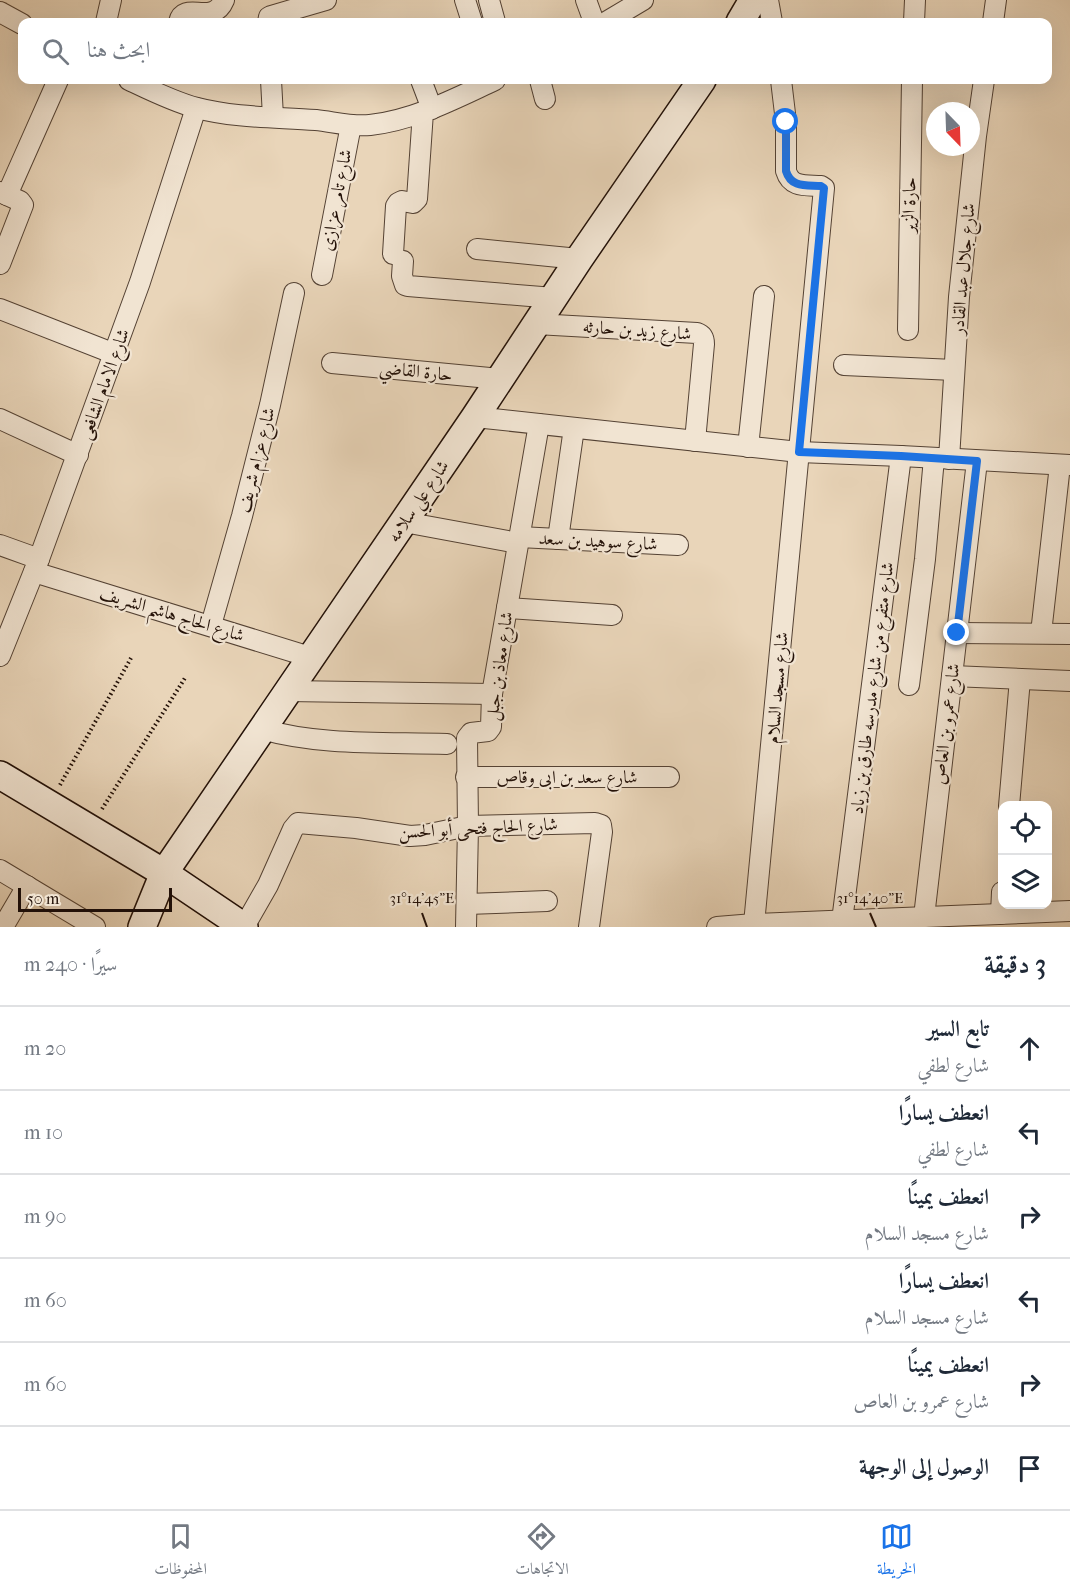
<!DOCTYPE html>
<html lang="ar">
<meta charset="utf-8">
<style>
:root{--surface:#fff;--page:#f2f2f3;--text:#1f2937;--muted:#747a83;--line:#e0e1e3;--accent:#1a73e8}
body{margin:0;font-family:"IM FELL French Canon",Amiri,serif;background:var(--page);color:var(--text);direction:rtl}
.controls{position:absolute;right:18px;bottom:18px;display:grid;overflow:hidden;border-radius:12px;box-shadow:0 6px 24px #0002}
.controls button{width:54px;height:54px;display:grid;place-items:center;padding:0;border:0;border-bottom:2px solid var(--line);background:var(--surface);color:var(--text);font:30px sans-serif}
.compass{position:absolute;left:926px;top:102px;width:54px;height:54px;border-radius:50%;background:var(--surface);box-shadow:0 6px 24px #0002;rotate:157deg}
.scale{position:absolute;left:18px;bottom:15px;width:154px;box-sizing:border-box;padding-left:6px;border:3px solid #231108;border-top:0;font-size:16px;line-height:21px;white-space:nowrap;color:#231108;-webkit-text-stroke:4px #f1e4d2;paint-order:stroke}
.stop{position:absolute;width:18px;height:18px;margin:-14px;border:4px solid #1a73e8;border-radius:50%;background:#fff}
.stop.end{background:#1a73e8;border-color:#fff;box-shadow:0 2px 6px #0008}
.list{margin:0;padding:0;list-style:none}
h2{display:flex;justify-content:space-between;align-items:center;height:78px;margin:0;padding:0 24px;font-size:26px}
h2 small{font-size:20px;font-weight:400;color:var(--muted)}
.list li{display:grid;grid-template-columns:39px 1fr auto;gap:18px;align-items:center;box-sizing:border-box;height:84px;padding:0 24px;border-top:2px solid var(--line)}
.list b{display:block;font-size:22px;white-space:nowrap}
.list p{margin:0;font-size:20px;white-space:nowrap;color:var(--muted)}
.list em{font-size:20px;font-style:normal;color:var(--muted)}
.icon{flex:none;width:33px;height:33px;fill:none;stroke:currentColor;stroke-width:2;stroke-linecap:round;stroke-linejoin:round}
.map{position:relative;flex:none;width:1070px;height:927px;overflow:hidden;direction:ltr}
.search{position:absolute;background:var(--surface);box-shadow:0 6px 24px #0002;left:18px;right:18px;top:18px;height:66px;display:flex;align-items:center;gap:15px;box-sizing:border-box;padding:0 21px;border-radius:12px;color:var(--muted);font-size:22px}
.sheet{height:582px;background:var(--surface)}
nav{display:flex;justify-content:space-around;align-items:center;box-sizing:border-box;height:84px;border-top:2px solid var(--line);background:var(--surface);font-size:16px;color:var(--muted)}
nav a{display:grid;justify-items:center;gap:3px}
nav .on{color:var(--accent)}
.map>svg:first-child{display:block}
</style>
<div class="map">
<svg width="1070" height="927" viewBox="0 0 1070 927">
<rect width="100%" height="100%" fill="#e9d5b9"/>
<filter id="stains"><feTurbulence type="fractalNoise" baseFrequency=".00333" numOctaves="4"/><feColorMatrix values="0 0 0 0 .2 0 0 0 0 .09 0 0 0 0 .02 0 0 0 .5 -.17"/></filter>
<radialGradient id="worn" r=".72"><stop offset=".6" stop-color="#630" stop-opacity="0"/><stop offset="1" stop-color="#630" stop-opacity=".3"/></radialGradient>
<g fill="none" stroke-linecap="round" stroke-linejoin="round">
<g stroke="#544234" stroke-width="22">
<g id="street">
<polyline points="465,0 472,22"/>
<polyline points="489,0 495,22"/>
<polyline points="586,0 594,22"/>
<polyline points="768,0 772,22"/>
<polyline points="0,12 22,24"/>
<polyline points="106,22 111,0"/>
<path d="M179 22C184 0 213 27 224 0"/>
<polyline points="268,22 269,17 271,16 326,0"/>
<polyline points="606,22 643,0"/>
<polyline points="914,22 915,0"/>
<polyline points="993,22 996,0"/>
<path d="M129 80C150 90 174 102 197 108 235 118 276 117 316 120 334 122 352 127 370 125 415 120 456 98 495 80"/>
<polyline points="271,80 273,117"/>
<polyline points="421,80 432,109"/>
<polyline points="540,80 545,99"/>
<polyline points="0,192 20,201 23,205 0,264"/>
<polyline points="7,195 58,80"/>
<polyline points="477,249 579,259"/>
<polyline points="393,254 396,206 398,203 402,201 413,203 417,199 423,112"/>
<polyline points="403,261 402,276 405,285 408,286 554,298"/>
<polyline points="322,275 351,125"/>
<polyline points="0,309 115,354"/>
<path d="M536 324 697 333C703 335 704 338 704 344L695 441"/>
<polyline points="908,330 912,80"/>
<polyline points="332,363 500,379"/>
<polyline points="844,365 954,370"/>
<polyline points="475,417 799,452 901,456 1070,465"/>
<polyline points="0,419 78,455"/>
<polyline points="748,447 764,296"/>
<polyline points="949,459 959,297 976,136 984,80"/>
<polyline points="404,522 518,543"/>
<polyline points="519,537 678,545"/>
<polyline points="558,539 574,428"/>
<polyline points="0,545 39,559"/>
<polyline points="34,572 310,657"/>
<polyline points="507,608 612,615"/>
<polyline points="211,625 242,516 270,405 294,293"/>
<polyline points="957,633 1070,634"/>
<polyline points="1041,633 1060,465"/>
<polyline points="0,656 39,559 140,282 196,108"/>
<polyline points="952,676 1070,681"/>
<polyline points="909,685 925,559 934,458"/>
<polyline points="287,691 492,694"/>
<path d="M261 729C321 746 385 742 447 744"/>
<polyline points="466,777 669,777"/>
<polyline points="1009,806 1020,679"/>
<polyline points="0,870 95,927"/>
<polyline points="467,904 547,901"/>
<polyline points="1001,914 1002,892"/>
<polyline points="924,917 977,461"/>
<polyline points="842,921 901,456"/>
<path d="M754 924 824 188 821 186C806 185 791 188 786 171V122L781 80"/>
<polyline points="3,927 27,886"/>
<polyline points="244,927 268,885 293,829 298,823 356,828 410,836 425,835 468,826 595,823 601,825 602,832 589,927"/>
<polyline points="466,927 468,826 467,738 471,733 488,731 491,727 492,694 539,424"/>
<polyline points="717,927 754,924 1070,911"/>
</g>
</g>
<g stroke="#231108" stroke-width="30">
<g id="secondary">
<polyline points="740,22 753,0"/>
<polyline points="0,775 164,873 244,927"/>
<polyline points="142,927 164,873 475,417 579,259 702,80"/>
</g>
</g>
<g stroke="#231108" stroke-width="4" stroke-dasharray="1.5 3" stroke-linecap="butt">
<polyline points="60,785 131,658"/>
<polyline points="102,809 185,678"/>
</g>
<use href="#street" stroke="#f1e4d2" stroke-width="20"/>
<use href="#secondary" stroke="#f1e4d2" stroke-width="27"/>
</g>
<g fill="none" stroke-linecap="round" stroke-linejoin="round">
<path stroke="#1a73e8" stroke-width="8" d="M786 122V171C791 188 806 185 821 186L824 188 799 452 901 456 977 461 957 633"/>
</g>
<path fill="none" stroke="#231108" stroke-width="2" d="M422 913 427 927M870 913 876 927"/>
<g text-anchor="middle" stroke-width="4.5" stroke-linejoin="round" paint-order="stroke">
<g font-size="18" fill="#231108" stroke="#f1e4d2">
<text transform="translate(336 200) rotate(-79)" y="6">شارع تامر عزازى</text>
<text transform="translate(909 205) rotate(-89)" y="6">حارة الزير</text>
<text transform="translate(963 269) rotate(-85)" y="6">شارع جلال عبد القادر</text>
<text transform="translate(637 330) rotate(4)" y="6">شارع زيد بن حارثه</text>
<text transform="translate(416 371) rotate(6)" y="6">حارة القاضي</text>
<text transform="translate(104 384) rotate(-70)" y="6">شارع الامام الشافعى</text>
<text transform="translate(256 460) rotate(-76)" y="6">شارع عزام شريف</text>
<text transform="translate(418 501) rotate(-56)" y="6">شارع علي سلامه</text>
<text transform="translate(598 541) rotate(3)" y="6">شارع سوهيد بن سعد</text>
<text transform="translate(172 614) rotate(17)" y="6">شارع الحاج هاشم الشريف</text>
<text transform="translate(499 666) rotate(-82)" y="6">شارع معاذ بن جبل</text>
<text transform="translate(777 688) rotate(-85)" y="6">شارع مسجد السلام</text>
<text transform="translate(872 688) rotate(-83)" y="6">شارع متفرع من شارع مدرسه طارق بن زياد</text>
<text transform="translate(946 724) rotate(-83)" y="6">شارع عمرو بن العاص</text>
<text x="567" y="783">شارع سعد بن ابى وقاص</text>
<text transform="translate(478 828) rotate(-3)" y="6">شارع الحاج فتحى أبو الحسن</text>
</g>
</g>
<g font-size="15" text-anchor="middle" fill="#231108" stroke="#f1e4d2" stroke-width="4.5" stroke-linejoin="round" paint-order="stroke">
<text x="422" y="903">31°14'45"E</text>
<text x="870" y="903">31°14'40"E</text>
</g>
<rect width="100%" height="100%" filter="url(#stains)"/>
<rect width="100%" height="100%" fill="url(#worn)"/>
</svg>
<div class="controls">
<button><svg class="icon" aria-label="locate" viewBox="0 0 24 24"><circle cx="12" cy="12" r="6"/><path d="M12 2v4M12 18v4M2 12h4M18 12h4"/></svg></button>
<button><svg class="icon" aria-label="layers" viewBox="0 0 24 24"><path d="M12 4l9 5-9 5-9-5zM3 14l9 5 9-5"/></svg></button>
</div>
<svg class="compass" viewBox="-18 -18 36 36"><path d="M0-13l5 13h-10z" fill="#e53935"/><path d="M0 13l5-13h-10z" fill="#747a83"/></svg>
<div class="scale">50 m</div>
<div class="stop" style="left:786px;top:122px"></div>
<div class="stop end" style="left:957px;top:633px"></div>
<div class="search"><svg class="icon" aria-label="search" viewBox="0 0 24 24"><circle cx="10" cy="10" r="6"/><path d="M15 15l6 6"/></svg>ابحث هنا</div>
</div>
<section class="sheet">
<h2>3 دقيقة<small>سيرًا · 240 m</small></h2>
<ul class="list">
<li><svg class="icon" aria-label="ahead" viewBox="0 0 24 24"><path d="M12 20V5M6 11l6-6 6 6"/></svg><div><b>تابع السير</b><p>شارع لطفي</p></div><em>20 m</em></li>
<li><svg class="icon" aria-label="left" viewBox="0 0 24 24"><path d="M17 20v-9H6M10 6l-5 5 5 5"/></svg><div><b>انعطف يسارًا</b><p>شارع لطفي</p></div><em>10 m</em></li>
<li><svg class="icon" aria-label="right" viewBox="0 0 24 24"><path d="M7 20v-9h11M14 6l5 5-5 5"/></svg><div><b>انعطف يمينًا</b><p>شارع مسجد السلام</p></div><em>90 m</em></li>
<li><svg class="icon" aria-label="left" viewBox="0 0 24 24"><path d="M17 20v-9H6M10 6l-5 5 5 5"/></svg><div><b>انعطف يسارًا</b><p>شارع مسجد السلام</p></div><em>60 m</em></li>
<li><svg class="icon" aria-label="right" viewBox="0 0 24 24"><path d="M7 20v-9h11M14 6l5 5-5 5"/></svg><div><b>انعطف يمينًا</b><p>شارع عمرو بن العاص</p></div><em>60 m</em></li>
<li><svg class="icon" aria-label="arrive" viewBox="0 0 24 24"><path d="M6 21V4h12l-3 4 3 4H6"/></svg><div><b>الوصول إلى الوجهة</b></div></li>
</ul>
</section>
<nav>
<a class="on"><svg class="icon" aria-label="map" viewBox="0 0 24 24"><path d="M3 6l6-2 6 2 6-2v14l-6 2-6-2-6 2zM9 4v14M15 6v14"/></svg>الخريطة</a>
<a><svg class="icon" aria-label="directions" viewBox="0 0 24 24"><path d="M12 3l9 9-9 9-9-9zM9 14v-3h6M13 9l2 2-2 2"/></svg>الاتجاهات</a>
<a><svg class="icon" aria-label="saved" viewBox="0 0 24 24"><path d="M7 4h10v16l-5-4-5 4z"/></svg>المحفوظات</a>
</nav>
